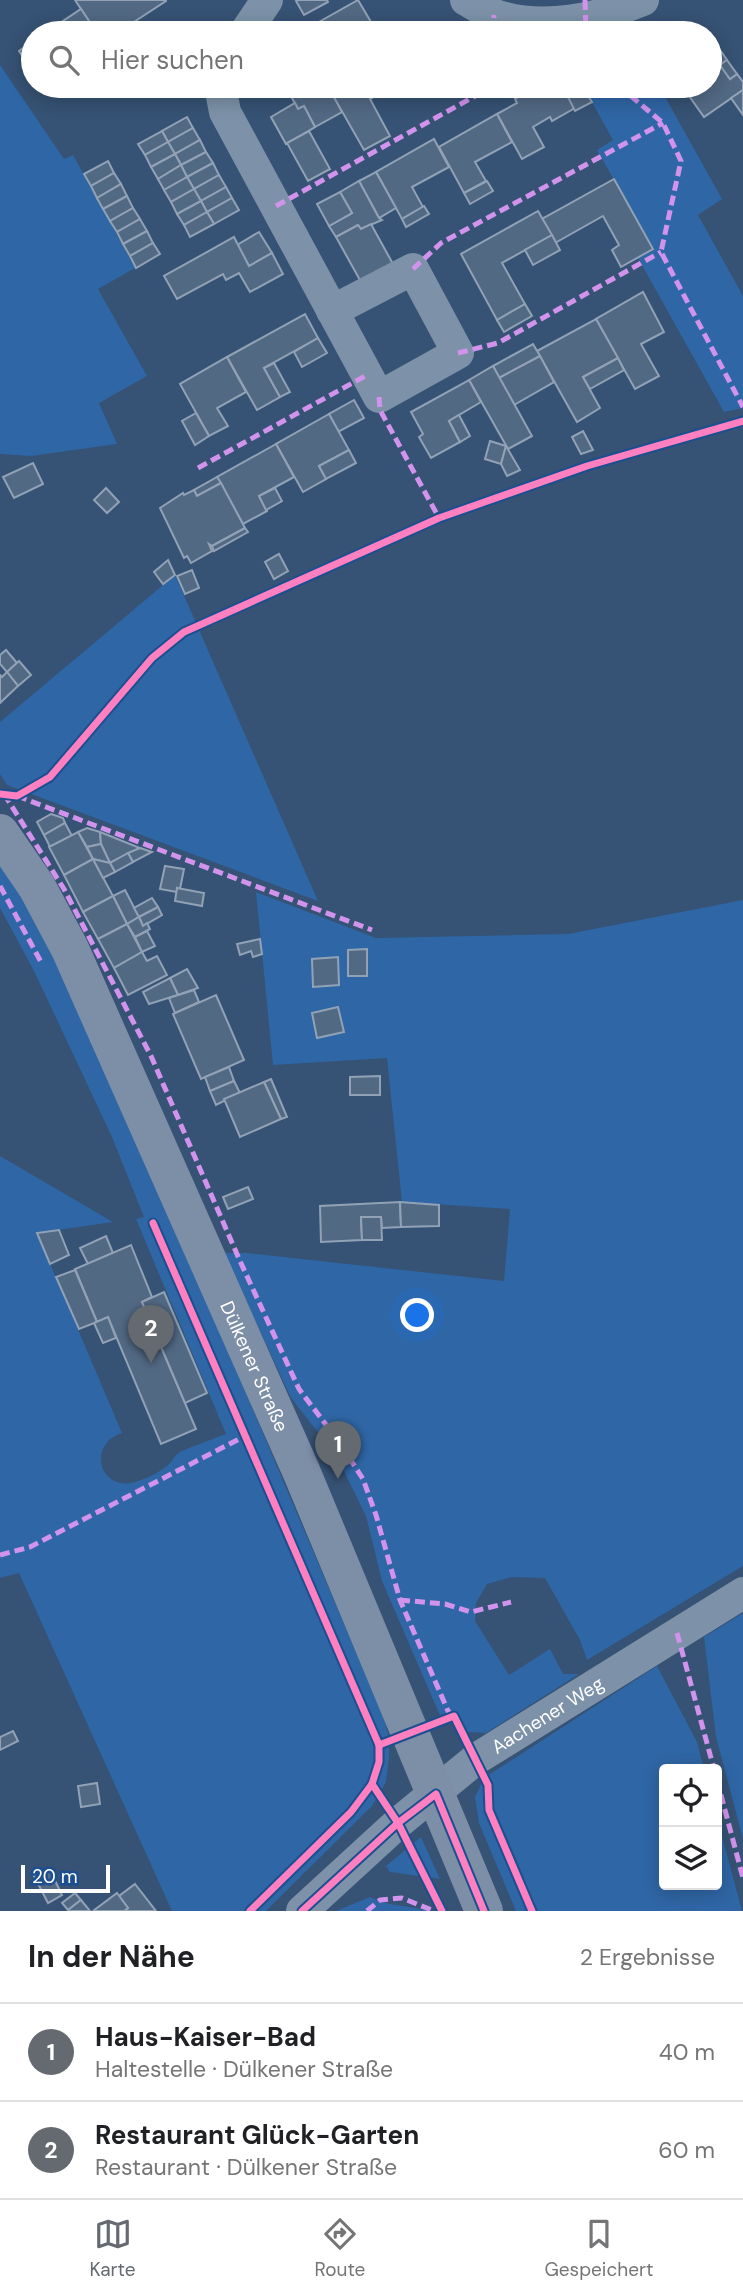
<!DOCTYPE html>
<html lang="de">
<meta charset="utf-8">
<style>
:root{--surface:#fff;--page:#f2f2f2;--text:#202124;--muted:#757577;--line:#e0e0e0;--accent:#656970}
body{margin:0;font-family:"DM Sans",sans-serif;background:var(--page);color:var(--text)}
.controls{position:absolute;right:21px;bottom:21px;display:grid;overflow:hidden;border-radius:7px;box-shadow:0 4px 18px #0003}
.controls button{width:63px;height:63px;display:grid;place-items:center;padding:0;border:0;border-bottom:2px solid var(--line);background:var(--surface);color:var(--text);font:35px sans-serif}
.scale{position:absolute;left:21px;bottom:18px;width:89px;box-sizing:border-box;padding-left:7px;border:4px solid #fff;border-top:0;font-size:19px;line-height:24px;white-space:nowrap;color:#fff;-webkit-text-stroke:5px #1b4f8f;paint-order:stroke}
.you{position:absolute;left:418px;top:1316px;width:24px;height:24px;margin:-18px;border:5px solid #fff;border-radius:50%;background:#1a73e8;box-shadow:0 0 0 10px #1a73e833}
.badge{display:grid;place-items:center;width:46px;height:46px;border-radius:50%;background:var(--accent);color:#fff;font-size:23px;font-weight:700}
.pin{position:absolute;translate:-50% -58px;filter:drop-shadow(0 2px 4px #0008)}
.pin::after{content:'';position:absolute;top:37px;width:24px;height:21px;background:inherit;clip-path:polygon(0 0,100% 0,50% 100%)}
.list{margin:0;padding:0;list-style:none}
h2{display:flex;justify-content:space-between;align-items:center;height:91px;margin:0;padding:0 28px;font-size:30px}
h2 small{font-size:23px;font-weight:400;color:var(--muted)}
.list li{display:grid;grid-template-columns:46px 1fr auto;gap:21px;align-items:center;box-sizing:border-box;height:98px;padding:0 28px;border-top:2px solid var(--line)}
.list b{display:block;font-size:26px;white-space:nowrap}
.list p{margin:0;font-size:23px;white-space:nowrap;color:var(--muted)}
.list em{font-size:23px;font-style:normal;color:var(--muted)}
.icon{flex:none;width:38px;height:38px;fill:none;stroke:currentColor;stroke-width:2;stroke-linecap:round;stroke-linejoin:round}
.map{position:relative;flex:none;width:743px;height:1911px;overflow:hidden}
.search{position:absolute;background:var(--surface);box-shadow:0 4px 18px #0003;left:21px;right:21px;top:21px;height:77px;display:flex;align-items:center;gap:18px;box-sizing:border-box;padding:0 24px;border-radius:38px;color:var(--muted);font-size:26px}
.sheet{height:287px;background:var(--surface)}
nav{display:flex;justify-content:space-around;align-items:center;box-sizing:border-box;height:98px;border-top:2px solid var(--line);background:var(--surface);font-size:19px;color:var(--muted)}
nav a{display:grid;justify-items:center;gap:4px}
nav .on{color:var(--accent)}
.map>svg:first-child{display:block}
</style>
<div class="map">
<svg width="743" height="1911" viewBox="0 0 743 1911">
<rect width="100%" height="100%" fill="#365274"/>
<g fill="#2f66a5">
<polygon points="0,65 64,159 73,155 135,268 98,289 147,376 99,403 117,444 31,456 0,454"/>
<polygon points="583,86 659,86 722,199 698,215 743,296 743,408 724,412 638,258 653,248 597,150 613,140"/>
<polygon points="175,575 318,901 7,785 0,774 0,722"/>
<path d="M0 858 88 1022 384 1718 389 1738V1757L386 1782 372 1806 266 1911H172L19 1573 0 1578V1156L113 1222 37 1233 122 1433C89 1443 97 1488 131 1483 141 1481 162 1472 169 1464 174 1459 175 1455 180 1452 195 1445 211 1440 226 1434L136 1219 144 1217 112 1137 34 971 0 908Z"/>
<polygon points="256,892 376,938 568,934 743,900 743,1566 587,1660 580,1640 545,1578 512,1577 487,1584 476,1603 475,1621 509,1675 550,1649 563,1674 579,1674 486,1733 467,1732 441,1718 382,1581 366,1516 336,1455 291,1398 224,1253 246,1253 504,1281 510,1209 402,1202 387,1058 273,1065"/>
<polygon points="743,1613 743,1839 716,1737 704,1637"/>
<polygon points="657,1666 697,1742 704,1769 664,1769 664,1885 717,1885 717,1817 742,1911 516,1911 479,1823 475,1797 484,1778"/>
<polygon points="421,1837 440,1879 390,1872 386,1866"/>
<path d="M370 1897C388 1907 406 1904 427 1911H336Z"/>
</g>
<g fill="#526984" stroke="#92a2b6" stroke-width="2">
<polygon points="75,0 166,0 166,1 117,33 97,33"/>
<polygon points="298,0 327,0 328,2 304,15 296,1"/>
<polygon points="358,0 377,32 314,33 310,27"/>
<polygon points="81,9 97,33 45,33"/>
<polygon points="710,35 727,60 720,65 730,79 737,74 743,82 743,90 704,117 682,86 710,86"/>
<polygon points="33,41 33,72 19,51"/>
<polygon points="727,60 737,74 730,79 720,65"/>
<polygon points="43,86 63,86 49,95"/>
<polygon points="298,86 328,86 342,112 315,127 304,106 298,109 288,91"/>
<polygon points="342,86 394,86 370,99 390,136 364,150 331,92"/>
<polygon points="538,86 561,86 575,108 552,121 550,117 533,127 544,147 522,159 497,114 517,103 515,99"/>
<polygon points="566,86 582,86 592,102 575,111 563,87"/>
<polygon points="743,90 743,115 731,98"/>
<polygon points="295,103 298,109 304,106 315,127 286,144 271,117"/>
<polygon points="497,114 512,142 475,162 486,181 464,193 439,147"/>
<polygon points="187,117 193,128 168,142 162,131"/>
<polygon points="193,128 200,140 175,154 168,142"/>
<polygon points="162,131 168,142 145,155 138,144"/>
<polygon points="309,131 330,169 308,181 287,143"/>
<polygon points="434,139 449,167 412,187 423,207 402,219 376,172"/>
<polygon points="200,140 206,152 181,165 175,154"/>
<polygon points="168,142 175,154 151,167 145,155"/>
<polygon points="206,152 213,163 187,177 181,165"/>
<polygon points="175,154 181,165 158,179 151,167"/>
<polygon points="108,161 114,173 91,186 84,174"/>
<polygon points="213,163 219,175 194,189 187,177"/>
<polygon points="181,165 187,177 164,190 158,179"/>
<polygon points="376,172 396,208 379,218 359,181"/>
<polygon points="114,173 121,184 97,198 91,186"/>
<polygon points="219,175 226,187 201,201 194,189"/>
<polygon points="187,177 194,189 171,202 164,190"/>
<polygon points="614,179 653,249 621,267 612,250 619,245 603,216 555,243 542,219"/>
<polygon points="359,181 379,218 382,220 361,229 358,225 336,237 329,226 352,213 340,192"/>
<polygon points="487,181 493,191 470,204 464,193"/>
<polygon points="121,184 127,196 103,209 97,198"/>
<polygon points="226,187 232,198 207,212 201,201"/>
<polygon points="194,189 201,201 177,214 171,202"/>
<polygon points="340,192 352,213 329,226 317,204"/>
<polygon points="127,196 133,208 110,221 103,209"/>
<polygon points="232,198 239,210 214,224 207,212"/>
<polygon points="201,201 207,212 184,225 177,214"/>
<polygon points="424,206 429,214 406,227 402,219"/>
<polygon points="133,208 140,219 117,232 110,221"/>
<polygon points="538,211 552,235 502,263 525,304 497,320 461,254"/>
<polygon points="207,212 214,224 190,237 184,225"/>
<polygon points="140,219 147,231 123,244 117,232"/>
<polygon points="371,224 393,264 361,282 336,237 358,225 361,229"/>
<polygon points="147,231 153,243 130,256 123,244"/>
<polygon points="259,232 272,253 249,266 237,245"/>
<polygon points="552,235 560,250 533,265 525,250"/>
<polygon points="234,237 249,266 272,253 283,274 250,292 239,273 226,280 223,274 177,299 164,276"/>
<polygon points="153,243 160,254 136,268 130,256"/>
<polygon points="643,292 664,332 641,344 659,376 635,389 596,319"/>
<polygon points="525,304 532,316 504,332 497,320"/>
<polygon points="305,314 318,338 264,368 280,397 257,410 227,357"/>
<polygon points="596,319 618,358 583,377 600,408 577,422 537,351"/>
<polygon points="318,338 327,353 302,367 294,352"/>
<polygon points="533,344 540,356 499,378 493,366"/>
<polygon points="540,356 554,382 514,405 499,378"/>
<polygon points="227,357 246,392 217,408 228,426 209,436 180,384"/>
<polygon points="618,358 624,370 590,389 583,377"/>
<polygon points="274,363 290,392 280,397 264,368"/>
<polygon points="493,366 532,436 508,449 469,380"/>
<polygon points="469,380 481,402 449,421 460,442 431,458 419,437 423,434 411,412"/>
<polygon points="354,400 364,418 338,432 329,414"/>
<polygon points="196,413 209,436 195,445 182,421"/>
<polygon points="329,414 349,450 319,466 326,479 303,492 276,444"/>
<polygon points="459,415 470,436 460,442 449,421"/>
<polygon points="583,431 593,450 581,454 572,437"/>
<polygon points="490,441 506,446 501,464 485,459"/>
<polygon points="276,444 294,477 259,496 267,511 243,524 217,477"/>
<polygon points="506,446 520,470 507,476 501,464"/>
<polygon points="349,450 356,463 326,479 319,466"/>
<polygon points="33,463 43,484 14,498 3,477"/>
<polygon points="217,477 221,483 197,496 194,490"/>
<polygon points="221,483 245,528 212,546 209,544 212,551 191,563 187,556 184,558 160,508 183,493 184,495 194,490 197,496"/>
<polygon points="106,488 119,502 107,513 94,500"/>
<polygon points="275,488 282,501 266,510 259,496"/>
<polygon points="245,528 248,532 214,551 212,546"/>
<polygon points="279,554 288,571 274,579 265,562"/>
<polygon points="168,560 175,575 163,584 154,572"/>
<polygon points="192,570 199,588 185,594 177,576"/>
<polygon points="6,650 17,663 7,672 0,664 0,655"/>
<polygon points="19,661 31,675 18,686 7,672"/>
<polygon points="7,672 18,686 0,703 0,675 2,677"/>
<polygon points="51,814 63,818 65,823 44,835 37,822"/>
<polygon points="65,823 72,836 50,847 44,835"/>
<polygon points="87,828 100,832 101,844 87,847 78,832"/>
<polygon points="78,832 93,859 64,875 49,847"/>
<polygon points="100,832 140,848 110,863 101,844"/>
<polygon points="101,844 110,863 93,859 87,847"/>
<polygon points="140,848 152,852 133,862 128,853"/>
<polygon points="128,853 133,862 115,872 110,863"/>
<polygon points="93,859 113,896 83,912 64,875"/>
<polygon points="93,859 110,863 115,872 103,878"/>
<polygon points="165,866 184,869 180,889 177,888 177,892 160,889"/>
<polygon points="177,888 204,893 202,906 175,901"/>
<polygon points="125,890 139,917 127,924 113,896"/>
<polygon points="113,896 127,924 98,939 83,912"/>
<polygon points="152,898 158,907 139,917 134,908"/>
<polygon points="158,907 162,915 143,926 139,917"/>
<polygon points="139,917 143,926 147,923 150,929 135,937 127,924"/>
<polygon points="127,924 142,952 114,968 98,939"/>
<polygon points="147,931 155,946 142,952 135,937"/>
<polygon points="260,939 262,954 253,957 251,951 240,955 237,944"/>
<polygon points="367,949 367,976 348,976 348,950"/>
<polygon points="142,952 147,961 157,956 167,975 128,995 114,968"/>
<polygon points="338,957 339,985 313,987 312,959"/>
<polygon points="187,969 198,988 178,995 170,978"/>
<polygon points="170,978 178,995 149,1004 143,992"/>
<polygon points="194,990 199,1002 175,1013 169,998"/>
<polygon points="216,995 244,1060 201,1079 173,1014"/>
<polygon points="338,1007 344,1032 317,1038 312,1013"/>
<polygon points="229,1067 234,1081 210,1091 205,1077"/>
<polygon points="380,1076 380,1095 350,1095 350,1077"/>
<polygon points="271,1079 287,1117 281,1119 264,1082"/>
<polygon points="234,1081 240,1093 216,1105 210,1091"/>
<polygon points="264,1082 281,1119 240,1137 224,1099"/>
<polygon points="248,1187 253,1199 228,1209 223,1197"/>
<polygon points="400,1202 401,1227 382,1228 381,1217 361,1217 362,1240 321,1242 320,1206"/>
<polygon points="400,1202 439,1205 439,1226 401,1227"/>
<polygon points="361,1217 381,1217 382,1240 362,1240"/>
<polygon points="59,1230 69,1255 50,1264 37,1233"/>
<polygon points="106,1236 113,1253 88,1264 80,1248"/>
<polygon points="131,1245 152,1297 142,1302 196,1429 161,1444 108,1317 97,1322 75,1269"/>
<polygon points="75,1270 97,1322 79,1329 56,1277"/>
<polygon points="164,1292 207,1393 185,1403 142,1302"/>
<polygon points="108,1317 116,1338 103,1343 94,1323"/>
<polygon points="13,1731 18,1741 0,1750 0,1737"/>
<polygon points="97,1783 100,1804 81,1807 78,1786"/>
<polygon points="49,1868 62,1895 48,1903 34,1876"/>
<polygon points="135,1884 156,1911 124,1911 128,1908 119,1896"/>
<polygon points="75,1893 81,1900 68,1910 62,1903"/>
<polygon points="117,1893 128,1908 124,1911 93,1911"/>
<polygon points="81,1900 90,1911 69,1911 68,1910"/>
</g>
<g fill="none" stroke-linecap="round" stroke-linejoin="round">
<g stroke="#7d92a8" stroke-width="32">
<path d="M466 0C475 5 485 12 495 15 543 31 598 19 643 0"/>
<polyline points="245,33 267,0"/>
<polyline points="220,86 225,112 379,397 458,353 413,269 332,311"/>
<path id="s1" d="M302 1911 398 1823 476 1759 743 1593"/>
</g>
<path stroke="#7d8ea7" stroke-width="38" id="s2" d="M0 833 37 887 70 949 302 1473 484 1911"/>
<g stroke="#d193ec" stroke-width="5" stroke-dasharray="10 5" stroke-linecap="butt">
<polyline points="585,0 586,33"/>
<polyline points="492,33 494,15"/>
<polyline points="619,86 663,123 681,161 661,252 743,407"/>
<polyline points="276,206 486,90 486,86"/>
<polyline points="413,269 441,243 663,123"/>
<polyline points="458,353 498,343 661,252"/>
<polyline points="379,397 380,410 439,518"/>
<polyline points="198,468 367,375"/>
<polyline points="4,794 64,889 151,1056 240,1261 299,1389 339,1442 363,1479 376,1515 400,1600 448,1711 457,1721"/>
<polyline points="17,796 372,930"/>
<polyline points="0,886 41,962"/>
<polyline points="0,1555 30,1547 245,1436"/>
<polyline points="400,1600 445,1604 471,1612 511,1602"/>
<polyline points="677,1633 714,1769"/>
<polyline points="717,1780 743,1878"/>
<polyline points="367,1911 380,1900 402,1898 434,1911"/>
</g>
<g stroke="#1b4f8f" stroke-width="11">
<g id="cycleway">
<polyline points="0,794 17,796 50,777 152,658 184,632 439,518 587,466 743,421"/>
<polyline points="153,1223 379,1745"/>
<polyline points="372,1784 398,1823 442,1911"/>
<polyline points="250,1911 351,1812 372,1784 379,1762 379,1745 454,1716 488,1785 489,1810 532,1911"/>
<polyline points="302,1911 398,1823 436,1794 484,1911"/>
</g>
</g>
<use href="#cycleway" stroke="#ff80c0" stroke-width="7"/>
</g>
<g text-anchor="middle" stroke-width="5" stroke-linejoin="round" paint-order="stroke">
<g font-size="19" fill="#fff" stroke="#1b4f8f">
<text dy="7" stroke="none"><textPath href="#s2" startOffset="592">Dülkener Straße</textPath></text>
<text dy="7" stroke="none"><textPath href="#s1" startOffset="315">Aachener Weg</textPath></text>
</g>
</g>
</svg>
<div class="controls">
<button><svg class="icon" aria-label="locate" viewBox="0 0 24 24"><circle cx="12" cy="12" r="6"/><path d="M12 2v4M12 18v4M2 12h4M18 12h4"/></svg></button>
<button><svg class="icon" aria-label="layers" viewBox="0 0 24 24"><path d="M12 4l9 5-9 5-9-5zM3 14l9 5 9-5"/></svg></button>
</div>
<div class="scale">20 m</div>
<div class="you"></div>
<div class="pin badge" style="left:338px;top:1479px">1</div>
<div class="pin badge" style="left:151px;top:1363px">2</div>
<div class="search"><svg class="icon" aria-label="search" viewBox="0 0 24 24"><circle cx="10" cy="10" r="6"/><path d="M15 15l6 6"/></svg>Hier suchen</div>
</div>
<section class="sheet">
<h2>In der Nähe<small>2 Ergebnisse</small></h2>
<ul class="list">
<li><span class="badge">1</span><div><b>Haus-Kaiser-Bad</b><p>Haltestelle · Dülkener Straße</p></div><em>40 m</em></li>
<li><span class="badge">2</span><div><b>Restaurant Glück-Garten</b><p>Restaurant · Dülkener Straße</p></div><em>60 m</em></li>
</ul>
</section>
<nav>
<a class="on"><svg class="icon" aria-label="map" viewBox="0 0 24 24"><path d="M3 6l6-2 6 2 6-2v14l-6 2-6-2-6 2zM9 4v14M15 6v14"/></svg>Karte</a>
<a><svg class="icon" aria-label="directions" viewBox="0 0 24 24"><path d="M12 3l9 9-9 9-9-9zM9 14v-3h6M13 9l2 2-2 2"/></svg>Route</a>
<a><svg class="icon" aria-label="saved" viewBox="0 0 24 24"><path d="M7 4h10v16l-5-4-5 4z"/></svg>Gespeichert</a>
</nav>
